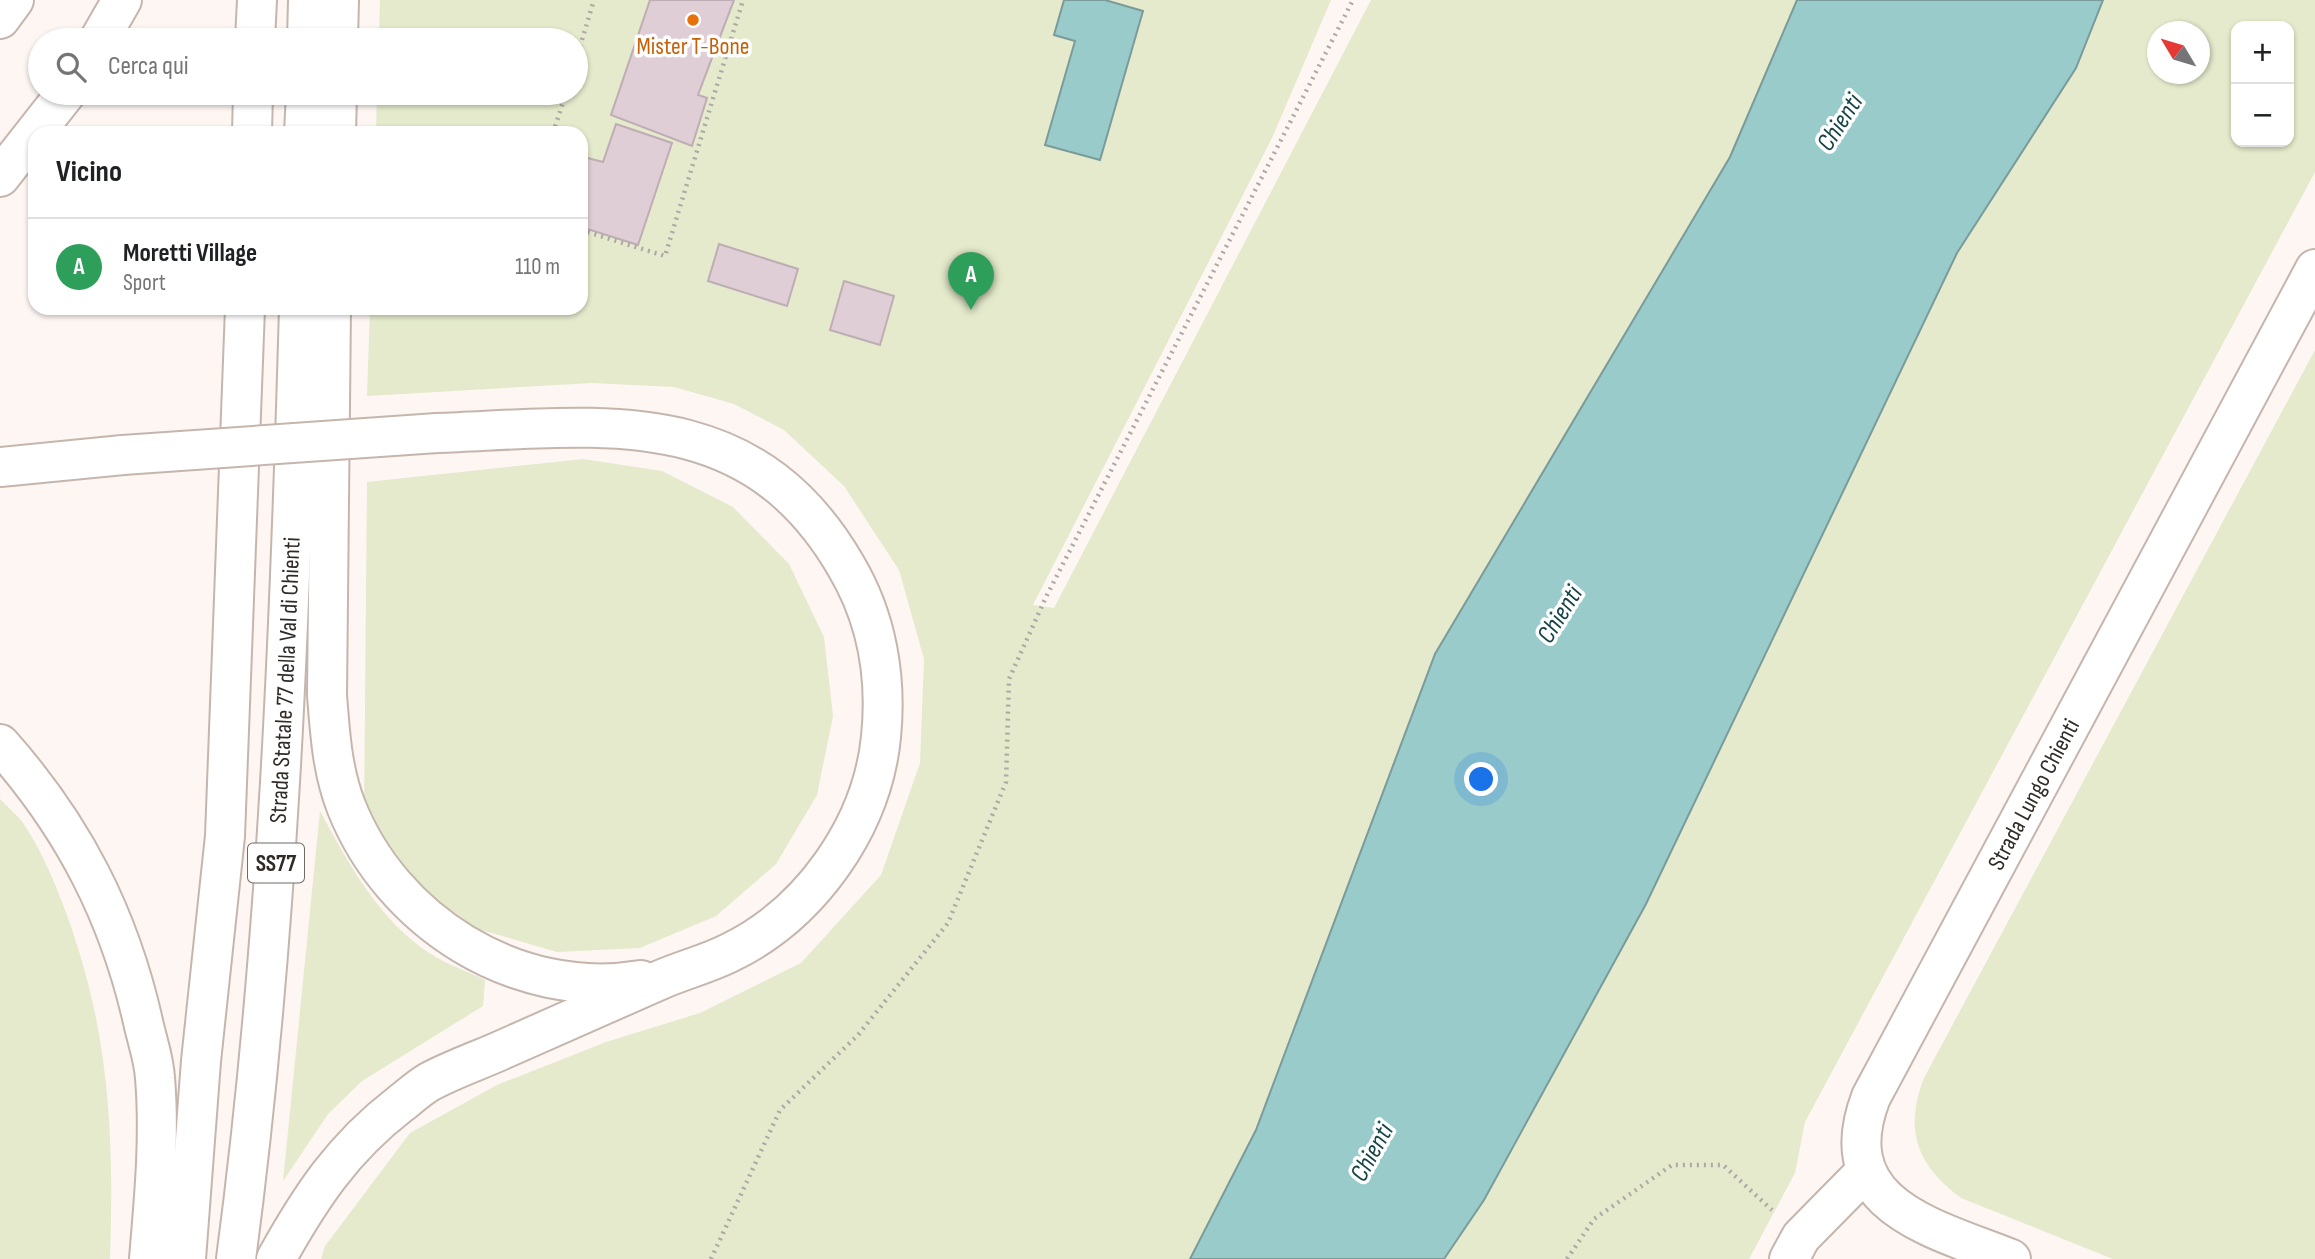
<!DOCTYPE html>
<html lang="it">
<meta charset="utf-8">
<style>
:root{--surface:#fff;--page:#f2f2f2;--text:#202124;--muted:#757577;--line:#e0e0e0;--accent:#111827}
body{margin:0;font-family:"Sofia Sans Condensed",sans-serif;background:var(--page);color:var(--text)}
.controls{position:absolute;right:21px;top:21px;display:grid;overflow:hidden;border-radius:14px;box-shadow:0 2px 5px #0004}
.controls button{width:63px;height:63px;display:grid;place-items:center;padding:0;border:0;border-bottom:2px solid var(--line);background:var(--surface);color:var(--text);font:35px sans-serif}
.compass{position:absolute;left:2147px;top:21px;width:63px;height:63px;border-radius:50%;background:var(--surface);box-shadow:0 2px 5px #0004;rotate:308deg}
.you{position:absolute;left:1482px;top:780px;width:24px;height:24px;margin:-18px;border:5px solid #fff;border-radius:50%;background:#1a73e8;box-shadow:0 0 0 10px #1a73e833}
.badge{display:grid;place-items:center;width:46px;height:46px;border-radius:50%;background:var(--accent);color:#fff;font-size:23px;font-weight:700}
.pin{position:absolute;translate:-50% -58px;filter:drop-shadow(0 2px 4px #0008)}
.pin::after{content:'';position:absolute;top:37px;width:24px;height:21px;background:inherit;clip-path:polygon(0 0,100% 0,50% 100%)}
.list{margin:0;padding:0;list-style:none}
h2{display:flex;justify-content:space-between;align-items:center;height:91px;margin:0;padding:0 28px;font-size:30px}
h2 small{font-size:23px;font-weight:400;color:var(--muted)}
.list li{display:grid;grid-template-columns:46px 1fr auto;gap:21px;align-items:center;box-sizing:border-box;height:98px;padding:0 28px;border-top:2px solid var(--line)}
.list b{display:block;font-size:26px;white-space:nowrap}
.list p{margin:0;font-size:23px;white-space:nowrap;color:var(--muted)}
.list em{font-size:23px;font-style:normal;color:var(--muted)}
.icon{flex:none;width:38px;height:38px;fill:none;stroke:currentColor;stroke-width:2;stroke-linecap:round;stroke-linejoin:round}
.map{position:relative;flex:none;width:2315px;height:1259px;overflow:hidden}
.search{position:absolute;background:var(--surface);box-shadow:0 2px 5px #0004;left:28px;top:28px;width:560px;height:77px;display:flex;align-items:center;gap:18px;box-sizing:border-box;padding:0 24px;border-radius:38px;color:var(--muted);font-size:26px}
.panel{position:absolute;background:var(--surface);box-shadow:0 2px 5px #0004;left:28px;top:126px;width:560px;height:189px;border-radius:21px}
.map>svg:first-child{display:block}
</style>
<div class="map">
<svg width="2315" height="1259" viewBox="0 0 2315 1259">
<rect width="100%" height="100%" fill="#fdf6f3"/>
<g fill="#e4eacb" fill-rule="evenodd">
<polygon points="380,0 1331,0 1272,138 1033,605 1054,608 1371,0 1797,0 1730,157 1256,1130 1190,1259 321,1259 325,1246 410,1133 497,1085 606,1042 700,1013 801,963 881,875 920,763 924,659 899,570 844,486 784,430 734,404 674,387 592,383 367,396 370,308 581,308 581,133 376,133 377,93 576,93 576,40 379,40"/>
<path d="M2103 0H2315V172L1805 1122 1795 1173 1749 1259H1444L1484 1200 1646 904 1957 253 2076 68ZM2236 26H2289V142H2236ZM2158 32H2200V74H2158Z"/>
<path d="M2315 350V1259H2113L1961 1198C1916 1165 1904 1129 1924 1078Z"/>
<polygon points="583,459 662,471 733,507 789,564 824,637 833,716 817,795 776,864 716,916 640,948 557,952 478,929 411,882 364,815 367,482"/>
<path d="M0 799C8 808 19 816 25 826 43 853 57 888 68 918 110 1036 114 1135 110 1259H0Z"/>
<path d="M320 811C348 863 380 922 431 954 448 965 467 971 485 980L483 1006 362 1081 328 1114 283 1181Z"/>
</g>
<g fill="#99cbcb" stroke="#7a9b9a" stroke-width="2">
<polygon points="1064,0 1105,0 1143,11 1100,160 1045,145 1075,41 1054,35"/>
<polygon points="1797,0 2103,0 2076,68 1957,253 1646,904 1484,1200 1444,1259 1190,1259 1256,1130 1435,654 1730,157"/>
</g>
<g fill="#dfced5" stroke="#beadb4" stroke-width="2">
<polygon points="650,0 734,0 698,95 707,98 692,146 611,115"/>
<polygon points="616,124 672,143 638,245 581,227 581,167 584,157 603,162"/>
<polygon points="719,244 798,269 787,306 708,281"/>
<polygon points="844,281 894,296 880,345 830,330"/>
</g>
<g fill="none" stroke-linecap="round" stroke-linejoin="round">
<g stroke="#c5b6ad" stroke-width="42">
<g id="minor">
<polyline points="0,19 14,0"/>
<polyline points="1789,1259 1801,1237 1866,1171"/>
<path id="s1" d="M2011 1259C1934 1228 1829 1206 1871 1097L2315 269"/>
</g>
</g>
<g stroke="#c5b6ad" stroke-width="42">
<g id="highway">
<polyline points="99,40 122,0"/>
<polyline points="255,40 257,0"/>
<polyline points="307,40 308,0"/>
<polyline points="338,40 339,0"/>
<polyline points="252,133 253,93"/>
<polyline points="304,133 306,93"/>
<polyline points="336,133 337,93"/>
<polyline points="0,177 66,93"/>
<path d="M331 308 327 695C330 733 332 770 346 806 391 921 516 1001 641 980"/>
<polyline points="0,467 123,455"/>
<path d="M0 744C74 827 120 917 144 1026 148 1043 154 1060 155 1078 160 1138 154 1199 149 1259"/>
<polyline points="186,1259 201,1061 225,836 245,308"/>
<path id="s2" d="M236 1259C278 943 290 626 299 308"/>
<path d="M276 1259C311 1196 343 1148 400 1104 409 1097 419 1088 429 1082 453 1069 480 1060 504 1049 556 1026 608 1003 660 980 683 970 707 964 729 953 810 914 872 827 881 737 887 678 877 618 846 566 750 400 599 427 437 433"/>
</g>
</g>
<g stroke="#aea8a5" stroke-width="4.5" stroke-dasharray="2 5" stroke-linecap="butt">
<polyline points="576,60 594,0"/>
<polyline points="553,133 566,93"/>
<polyline points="581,230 665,256 743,0"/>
<polyline points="711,1259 780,1110 858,1035 948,923 1006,782 1009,679 1046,597 1353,0"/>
<polyline points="1567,1259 1594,1219 1672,1165 1723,1165 1772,1210"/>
</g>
<use href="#minor" stroke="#fff" stroke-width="38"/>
<use href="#highway" stroke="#fff" stroke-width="38"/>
<g stroke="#c5b6ad" stroke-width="42" stroke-linecap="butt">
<polyline id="highway-bridge" points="123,455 437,433"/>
</g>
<use href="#highway-bridge" stroke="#fff" stroke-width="38"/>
</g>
<circle fill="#e8710a" stroke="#fff" stroke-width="2.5" cx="693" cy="20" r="7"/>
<g text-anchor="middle" stroke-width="7" stroke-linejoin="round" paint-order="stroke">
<rect fill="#fff" stroke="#6f6b68" stroke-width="2" x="248" y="843.5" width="56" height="39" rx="5"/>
<g font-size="23" font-weight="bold" fill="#312b28">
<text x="276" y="871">SS77</text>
</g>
<g font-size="24" fill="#c56008" stroke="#fff">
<text x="693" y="54">Mister T-Bone</text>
</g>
<g font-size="24" fill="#312b28" stroke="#fff">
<text dy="8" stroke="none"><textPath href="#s2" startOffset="581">Strada Statale 77 della Val di Chienti</textPath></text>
<text dy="8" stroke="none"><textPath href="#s1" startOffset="593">Strada Lungo Chienti</textPath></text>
</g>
<g font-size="26" font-style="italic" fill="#164445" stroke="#fff">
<text transform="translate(1839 122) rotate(-57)" y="9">Chienti</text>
<text transform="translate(1559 614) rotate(-58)" y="9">Chienti</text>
<text transform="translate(1371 1152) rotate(-61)" y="9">Chienti</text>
</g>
</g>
</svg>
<div class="controls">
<button>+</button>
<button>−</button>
</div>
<svg class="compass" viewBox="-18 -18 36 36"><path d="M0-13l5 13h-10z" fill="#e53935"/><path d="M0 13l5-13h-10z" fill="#757577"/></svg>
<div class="you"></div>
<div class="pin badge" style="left:971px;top:310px;background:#2e9e5b">A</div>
<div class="search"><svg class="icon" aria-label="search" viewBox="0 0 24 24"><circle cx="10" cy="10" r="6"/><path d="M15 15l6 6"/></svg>Cerca qui</div>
<section class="panel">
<h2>Vicino<small></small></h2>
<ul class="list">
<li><span class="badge" style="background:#2e9e5b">A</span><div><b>Moretti Village</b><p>Sport</p></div><em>110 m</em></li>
</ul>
</section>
</div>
